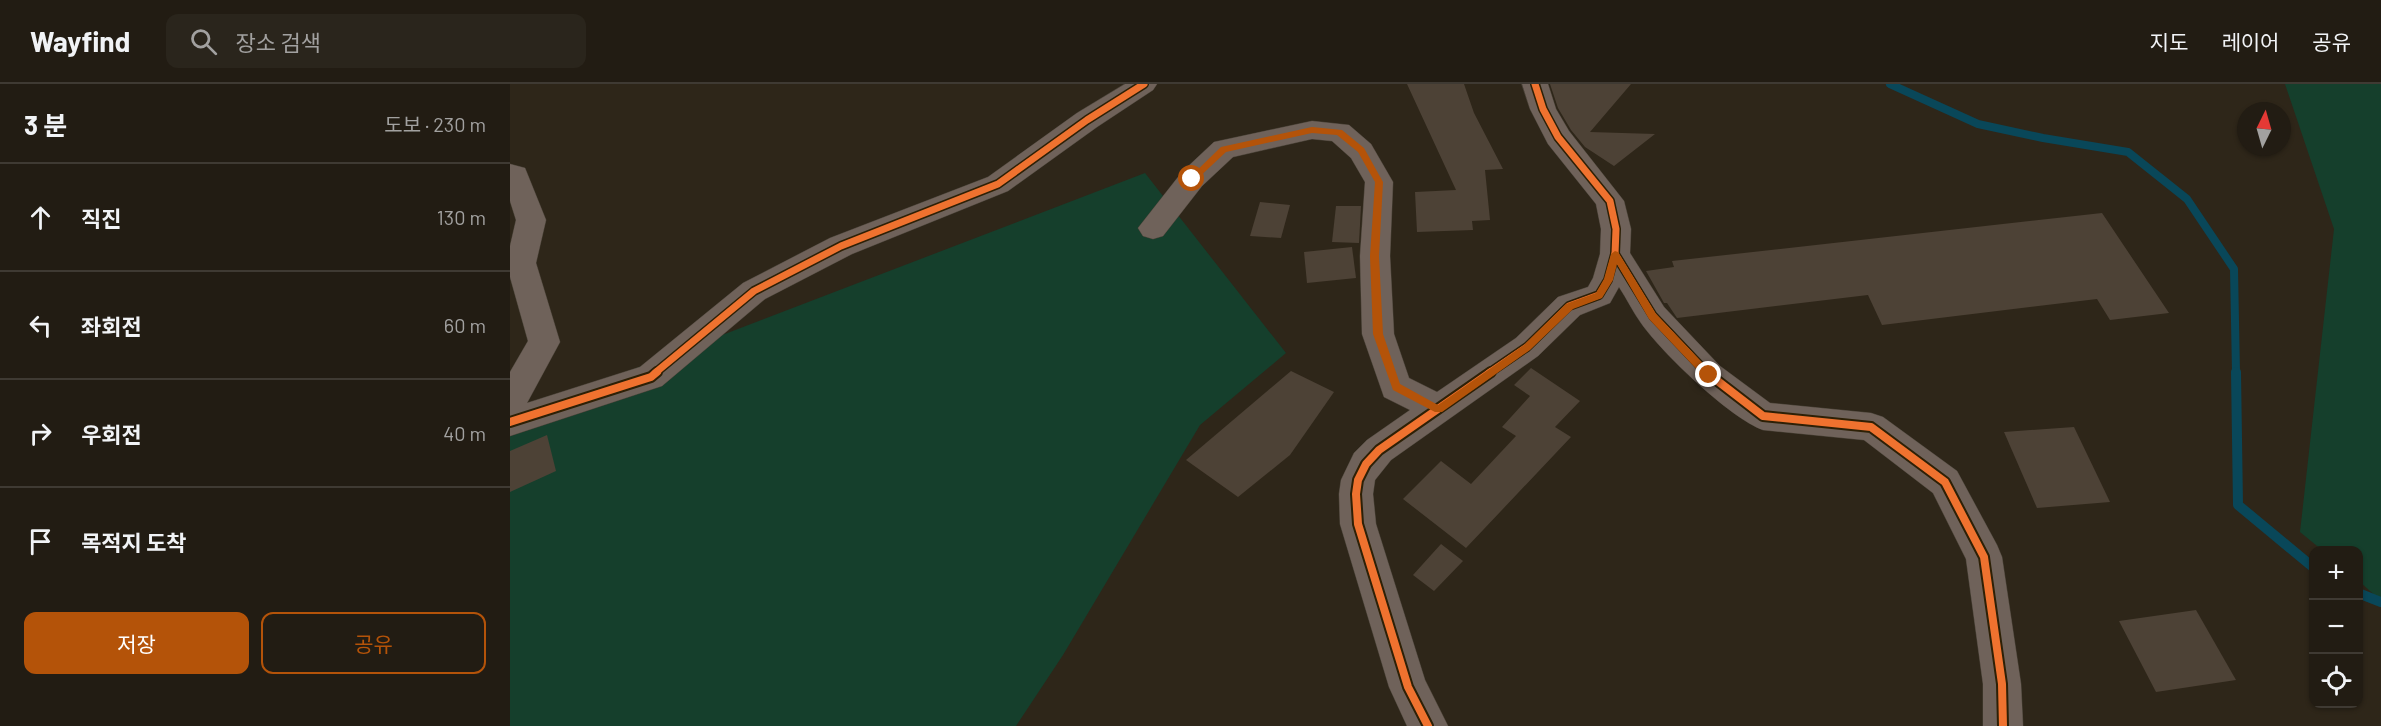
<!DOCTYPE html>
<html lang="ko">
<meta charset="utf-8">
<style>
:root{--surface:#221c13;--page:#2a251c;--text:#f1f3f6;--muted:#a2a1a0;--line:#3f3a33;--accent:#b45309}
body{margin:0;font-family:Barlow,"Noto Sans KR",sans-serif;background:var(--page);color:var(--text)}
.controls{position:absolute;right:18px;bottom:18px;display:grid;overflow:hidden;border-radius:12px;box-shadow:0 2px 4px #0004}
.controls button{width:54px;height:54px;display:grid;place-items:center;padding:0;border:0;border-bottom:2px solid var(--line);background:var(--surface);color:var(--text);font:30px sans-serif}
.compass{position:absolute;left:1727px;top:18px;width:54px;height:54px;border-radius:50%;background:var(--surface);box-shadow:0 2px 4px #0004;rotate:5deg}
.stop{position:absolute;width:18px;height:18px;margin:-14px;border:4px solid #b45309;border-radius:50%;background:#fff}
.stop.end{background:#b45309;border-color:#fff;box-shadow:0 2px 6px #0008}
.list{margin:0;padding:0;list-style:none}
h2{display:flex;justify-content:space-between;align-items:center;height:78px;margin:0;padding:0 24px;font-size:26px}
h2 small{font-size:20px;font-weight:400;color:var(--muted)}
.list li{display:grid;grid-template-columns:39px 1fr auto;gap:18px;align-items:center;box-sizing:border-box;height:108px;padding:0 24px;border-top:2px solid var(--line)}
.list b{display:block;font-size:22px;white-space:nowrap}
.list em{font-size:20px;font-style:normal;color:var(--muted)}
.actions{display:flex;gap:12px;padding:18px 24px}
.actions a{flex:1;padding:14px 0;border:2px solid var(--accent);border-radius:12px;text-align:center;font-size:21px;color:var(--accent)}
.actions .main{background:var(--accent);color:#fff}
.icon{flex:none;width:33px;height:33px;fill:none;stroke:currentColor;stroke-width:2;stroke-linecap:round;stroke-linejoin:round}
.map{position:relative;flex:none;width:1871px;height:642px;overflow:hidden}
header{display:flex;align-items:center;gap:36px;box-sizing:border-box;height:84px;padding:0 30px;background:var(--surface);border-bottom:2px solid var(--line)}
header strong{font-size:28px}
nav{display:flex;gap:33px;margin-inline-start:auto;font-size:21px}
.search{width:420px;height:54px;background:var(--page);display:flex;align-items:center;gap:15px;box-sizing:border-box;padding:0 21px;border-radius:12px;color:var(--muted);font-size:22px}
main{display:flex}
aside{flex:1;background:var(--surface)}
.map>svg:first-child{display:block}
</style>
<header>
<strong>Wayfind</strong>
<div class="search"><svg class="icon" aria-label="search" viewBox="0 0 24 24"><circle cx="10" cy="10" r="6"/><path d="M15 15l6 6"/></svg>장소 검색</div>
<nav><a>지도</a><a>레이어</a><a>공유</a></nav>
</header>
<main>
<aside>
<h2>3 분<small>도보 · 230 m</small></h2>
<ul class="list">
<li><svg class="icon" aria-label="ahead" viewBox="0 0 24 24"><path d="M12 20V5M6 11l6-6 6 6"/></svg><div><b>직진</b></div><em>130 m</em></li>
<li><svg class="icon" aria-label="left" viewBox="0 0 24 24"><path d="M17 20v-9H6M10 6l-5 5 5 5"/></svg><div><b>좌회전</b></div><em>60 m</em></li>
<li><svg class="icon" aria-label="right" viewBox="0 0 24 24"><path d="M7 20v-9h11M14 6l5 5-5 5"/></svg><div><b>우회전</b></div><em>40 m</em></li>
<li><svg class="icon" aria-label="arrive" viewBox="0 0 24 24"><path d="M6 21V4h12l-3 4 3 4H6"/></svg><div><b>목적지 도착</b></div></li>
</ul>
<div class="actions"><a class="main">저장</a><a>공유</a></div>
</aside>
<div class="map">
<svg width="1871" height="642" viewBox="0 0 1871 642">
<rect width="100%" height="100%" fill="#2e2619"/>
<g fill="#153f2c">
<polygon points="1775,0 1871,0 1871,517 1849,497 1848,466 1812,466 1790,448 1824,145"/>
<polygon points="635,89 776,269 690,341 553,571 506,642 0,642 0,326 108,291"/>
</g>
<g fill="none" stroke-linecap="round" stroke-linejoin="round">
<polyline stroke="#094759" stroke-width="8" points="1380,0 1468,40 1533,54 1618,68 1677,115 1724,185 1726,289"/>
<g stroke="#094759" stroke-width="10">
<polyline points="1726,288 1728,421 1804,484"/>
<polyline points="1848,509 1871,518"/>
</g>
</g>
<g fill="#4d4236">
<polygon points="897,0 954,0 964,29 993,85 975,86 980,136 962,137 963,146 907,148 905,108 946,106"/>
<polygon points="1040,0 1121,0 1080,48 1145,50 1104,82 1075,63 1061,46 1048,24"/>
<polygon points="750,118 780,121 771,154 740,152"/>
<polygon points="826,122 851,122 849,159 822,158"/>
<polygon points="1592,129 1659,229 1600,236 1587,215 1372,241 1358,211 1167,234 1157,219 1154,219 1136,187 1164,183 1162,177"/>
<polygon points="842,163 846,194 797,199 794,168"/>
<polygon points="1021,284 1070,317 1045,343 1061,353 956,464 893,415 931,377 961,400 1006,352 992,343 1020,312 1004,301"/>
<polygon points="781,287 824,308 780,371 728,413 676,376"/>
<polygon points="1564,343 1600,418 1527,424 1494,348"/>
<polygon points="37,351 46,387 0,408 0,367"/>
<polygon points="931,460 953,477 924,507 903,491"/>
<polygon points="1686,526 1726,596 1646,608 1609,537"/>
</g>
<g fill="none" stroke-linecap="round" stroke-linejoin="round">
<g stroke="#474035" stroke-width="1">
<g id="minor">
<polygon points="615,0 647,0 643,6 587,43 498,107 342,170 255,215 152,302 0,352 0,288 18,257 0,193 0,162 6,136 0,117 0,80 15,84 36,136 26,179 50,258 17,319 130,283 233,199 320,154 478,93 567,29"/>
<path d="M1012 0H1038L1046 25 1059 47 1114 117 1121 145 1120 169 1154 223 1210 282 1260 319 1361 329 1373 333 1447 387 1487 461 1492 473 1511 600 1513 642H1473V600L1456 475 1423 409 1354 356 1253 346C1220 334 1152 269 1131 239 1123 228 1117 215 1109 203L1100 219 1070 231 1028 272 881 376 865 396 863 410 866 440 915 596 938 642H897L879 603 830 440 829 410 831 396 844 369 857 356 900 326 874 313 852 250 850 172 855 98 841 74 822 57 802 55 723 73 692 102 653 152 643 155 633 152 628 144 672 88 704 58 802 37 839 41 861 60 883 98 880 172 884 250 899 294 927 308 1006 254 1048 213 1078 203 1083 194 1090 170 1091 145 1086 120 1038 60 1020 25Z"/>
</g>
</g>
<use href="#minor" fill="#6f625a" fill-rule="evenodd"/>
<g stroke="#2d2006" stroke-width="10">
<g id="cycleway-far1">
<polyline points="1105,170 1143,232 1197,289"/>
<polyline points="145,289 244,207 331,162 488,100 577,36 634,0"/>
<polyline points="979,289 1017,263 1059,222 1089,211 1098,196 1105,170 1106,145 1100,117 1048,53 1033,25 1025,0"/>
</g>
</g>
<g stroke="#2d2006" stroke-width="12">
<g id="cycleway">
<polyline points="1196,288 1253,332 1361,343 1435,398 1474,473 1492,600 1493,642"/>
<polyline points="0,338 141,293 147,288"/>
<polyline points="918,642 898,603 848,440 846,410 848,396 856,380 869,366 981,288"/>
</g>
</g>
<use href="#cycleway-far1" stroke="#ef722f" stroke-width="7"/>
<use href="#cycleway" stroke="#ef722f" stroke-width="8"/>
</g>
<polygon fill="#b45309" points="802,43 832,46 854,64 873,98 869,172 873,250 890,300 928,321 1014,261 1056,220 1086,209 1094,195 1101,170 1105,167 1108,168 1146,230 1202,289 1202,294 1195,294 1139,235 1107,180 1103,196 1092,214 1063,225 1020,266 932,328 925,328 883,306 863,250 860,172 865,98 848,68 827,51 802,49 716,68 685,97 678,95 711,63"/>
</svg>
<div class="controls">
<button>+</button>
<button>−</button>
<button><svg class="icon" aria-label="locate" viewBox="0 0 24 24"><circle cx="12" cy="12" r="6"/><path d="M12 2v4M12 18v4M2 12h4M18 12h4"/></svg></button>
</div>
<svg class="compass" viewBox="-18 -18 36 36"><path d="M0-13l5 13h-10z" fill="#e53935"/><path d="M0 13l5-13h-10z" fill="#a2a1a0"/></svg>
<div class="stop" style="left:682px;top:95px"></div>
<div class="stop end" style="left:1199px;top:291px"></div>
</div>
</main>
